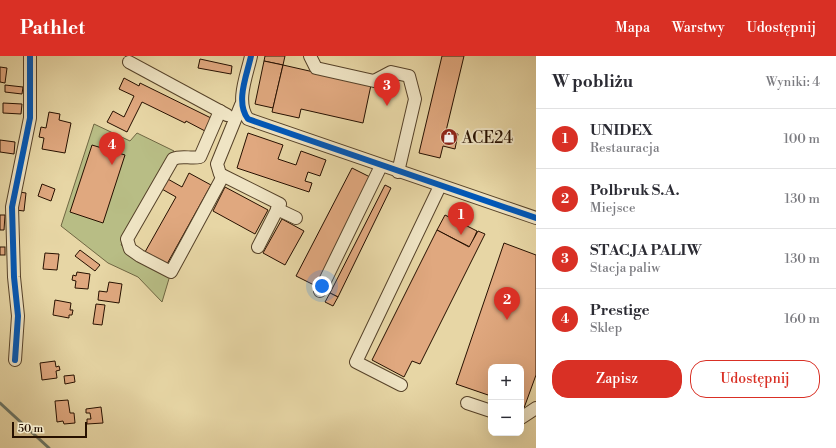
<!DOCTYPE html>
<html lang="pl">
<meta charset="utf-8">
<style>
:root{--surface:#fff;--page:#f2f2f3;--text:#2b2b33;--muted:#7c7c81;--line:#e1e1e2;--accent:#d93025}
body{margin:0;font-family:"Libre Bodoni",serif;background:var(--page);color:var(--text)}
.controls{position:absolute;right:12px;bottom:12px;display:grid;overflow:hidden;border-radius:8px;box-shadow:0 4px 16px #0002}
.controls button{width:36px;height:36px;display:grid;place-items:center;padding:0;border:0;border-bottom:1px solid var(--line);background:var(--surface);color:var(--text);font:20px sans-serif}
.scale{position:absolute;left:12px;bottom:10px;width:75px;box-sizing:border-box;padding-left:4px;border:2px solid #261000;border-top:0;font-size:11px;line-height:14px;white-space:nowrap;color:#261000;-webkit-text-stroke:3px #efe4c4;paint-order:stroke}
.you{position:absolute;left:322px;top:230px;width:14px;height:14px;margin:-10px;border:3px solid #fff;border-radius:50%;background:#1a73e8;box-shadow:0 0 0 6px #1a73e833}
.badge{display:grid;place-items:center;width:26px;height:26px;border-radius:50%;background:var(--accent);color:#fff;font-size:13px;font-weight:700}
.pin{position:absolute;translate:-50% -33px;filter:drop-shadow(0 1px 2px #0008)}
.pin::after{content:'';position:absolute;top:21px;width:14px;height:12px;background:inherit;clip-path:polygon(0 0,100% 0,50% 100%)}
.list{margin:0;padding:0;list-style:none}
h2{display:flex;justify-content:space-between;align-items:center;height:52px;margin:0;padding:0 16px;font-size:17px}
h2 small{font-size:13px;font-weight:400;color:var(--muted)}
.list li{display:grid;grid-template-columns:26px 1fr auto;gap:12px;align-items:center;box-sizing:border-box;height:60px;padding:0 16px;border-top:1px solid var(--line)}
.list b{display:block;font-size:15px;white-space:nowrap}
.list p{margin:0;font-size:13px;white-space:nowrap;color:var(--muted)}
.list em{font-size:13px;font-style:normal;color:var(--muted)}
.actions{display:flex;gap:8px;padding:12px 16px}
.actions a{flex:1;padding:9px 0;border:1px solid var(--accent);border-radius:16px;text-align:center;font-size:14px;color:var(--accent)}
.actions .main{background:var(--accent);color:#fff}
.map{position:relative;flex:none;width:536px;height:392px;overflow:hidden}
header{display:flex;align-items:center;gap:24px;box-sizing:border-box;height:56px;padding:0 20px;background:var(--accent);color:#fff}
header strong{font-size:19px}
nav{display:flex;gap:22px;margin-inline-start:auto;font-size:14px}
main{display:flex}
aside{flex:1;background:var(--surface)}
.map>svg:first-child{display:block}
</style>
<header>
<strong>Pathlet</strong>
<nav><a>Mapa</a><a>Warstwy</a><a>Udostępnij</a></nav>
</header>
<main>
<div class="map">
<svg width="536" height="392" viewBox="0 0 536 392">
<rect width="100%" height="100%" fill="#e7d6a5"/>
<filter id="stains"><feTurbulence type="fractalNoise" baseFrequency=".005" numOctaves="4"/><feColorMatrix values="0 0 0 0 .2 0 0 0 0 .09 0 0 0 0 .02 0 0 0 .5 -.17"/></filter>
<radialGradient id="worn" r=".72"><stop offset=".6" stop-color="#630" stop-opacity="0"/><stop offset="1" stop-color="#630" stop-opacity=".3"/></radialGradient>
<polygon fill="#b8bd85" stroke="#6f6642" points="94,68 130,85 137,77 174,95 121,189 171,216 162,246 138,221 108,207 61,170"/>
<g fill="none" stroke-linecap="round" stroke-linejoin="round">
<polyline stroke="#6a7566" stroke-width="3" points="0,347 49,392"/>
</g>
<g fill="#e0a87f" stroke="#261000">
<polygon points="265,0 285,0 283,9 264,5"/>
<polygon points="442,0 464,0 446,75 458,78 455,93 443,90 440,102 419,97"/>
<polygon points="200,3 232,10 231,18 198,12"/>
<polygon points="264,5 283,9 273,52 255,48"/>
<polygon points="283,9 371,29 363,67 301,53 299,62 272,56"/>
<polygon points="0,11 7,12 5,27 0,26"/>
<polygon points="124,22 139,30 140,27 211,62 205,75 186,65 185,67 142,46 127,76 107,66 113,55 124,61 134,40 119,33"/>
<polygon points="5,29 23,31 22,38 5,36"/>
<polygon points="3,47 22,48 21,58 3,57"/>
<polygon points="49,56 60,58 59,64 71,67 65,97 42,93 44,82 39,81 41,71 46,72"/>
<polygon points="248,77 283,89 278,103 296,109 301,95 326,104 320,120 308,116 305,125 312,127 309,136 237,112"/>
<polygon points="0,84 15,86 14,98 0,96"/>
<polygon points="92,89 125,99 103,167 70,156"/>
<polygon points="352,112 370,121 316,230 296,220"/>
<polygon points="189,117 211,129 167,208 145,196 176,141 160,132 166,122 182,131"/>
<polygon points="42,128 55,133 51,145 38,140"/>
<polygon points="385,129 391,132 338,241 330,237"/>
<polygon points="225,131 268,154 255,178 213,155"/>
<polygon points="19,136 26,137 24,155 16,154"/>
<polygon points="0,159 5,159 4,174 0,174"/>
<polygon points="445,159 477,175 470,191 437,174"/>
<polygon points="282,163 304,175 285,209 263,197"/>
<polygon points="437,174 469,191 478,175 485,178 420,308 412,305 404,321 372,304"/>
<polygon points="504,187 536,199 536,319 524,352 521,351 521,311 491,311 491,340 456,328"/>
<rect x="0" y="191" width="5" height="8"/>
<polygon points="80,194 100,209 95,215 75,200"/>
<polygon points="45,197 59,198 57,214 43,213"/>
<polygon points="77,216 90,218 88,233 75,232 76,225 72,224 73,219 76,220"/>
<polygon points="109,226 122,228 119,247 98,244 99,235 107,236"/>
<polygon points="330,237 338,241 333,250 325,246"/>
<polygon points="55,244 71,247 70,254 73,254 72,259 69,259 69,262 53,259"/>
<polygon points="96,248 105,249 102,269 93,268"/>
<polygon points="55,305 56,311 59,310 60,314 56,315 57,322 42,324 40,307"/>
<polygon points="74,319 75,326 65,328 64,320"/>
<polygon points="68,344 70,357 74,357 75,367 64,368 63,365 57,366 55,345"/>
<polygon points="101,351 103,367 87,368 87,363 91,363 90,357 86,357 86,353"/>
</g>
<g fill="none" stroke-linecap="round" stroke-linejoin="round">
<g stroke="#564229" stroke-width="14">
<g id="minor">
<path d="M251 0C247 19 235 46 248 63L536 162"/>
<polyline points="310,0 316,12 374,25 391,16 409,20 415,43 398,116"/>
<polyline points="129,6 227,59"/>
<polyline points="241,49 217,108 220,118 280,148 258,191"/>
<path d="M220 55 200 101C190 103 182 99 173 103L127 183 130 193 140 200 171 216 223 120"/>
<polyline points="277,153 296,162"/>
<polyline points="320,235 381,110"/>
<polyline points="15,304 18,260 14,221 12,151 30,62 30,0"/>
<polyline points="401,329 356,306 440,130"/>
<polyline points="467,347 491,355"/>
<polyline points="521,362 536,352"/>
</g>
</g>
<use href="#minor" stroke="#efe4c4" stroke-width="12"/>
<g stroke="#efe4c4" stroke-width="8">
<g id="cycleway">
<path d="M251 0C247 19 235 46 248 63L536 162"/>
<polyline points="15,304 18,260 14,221 12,151 30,62 30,0"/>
</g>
</g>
<use href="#cycleway" stroke="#0057b8" stroke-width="6"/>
</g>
<defs>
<g id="shop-disc" transform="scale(0.9)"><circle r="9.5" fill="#8f2418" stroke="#efe4c4"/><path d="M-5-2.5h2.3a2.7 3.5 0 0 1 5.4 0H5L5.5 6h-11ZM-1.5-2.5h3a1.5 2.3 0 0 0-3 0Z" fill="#fff"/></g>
</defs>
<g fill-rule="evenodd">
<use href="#shop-disc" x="449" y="81"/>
</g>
<g text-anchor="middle" stroke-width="4" stroke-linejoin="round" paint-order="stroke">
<g font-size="16" fill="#261000" stroke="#efe4c4" text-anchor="start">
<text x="462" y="87">ACE24</text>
</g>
</g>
<rect width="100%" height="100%" filter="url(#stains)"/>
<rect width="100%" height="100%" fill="url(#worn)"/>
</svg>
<div class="controls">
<button>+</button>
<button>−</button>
</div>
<div class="scale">50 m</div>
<div class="you"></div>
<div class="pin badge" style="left:461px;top:179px">1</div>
<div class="pin badge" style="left:507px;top:264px">2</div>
<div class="pin badge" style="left:387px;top:50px">3</div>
<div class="pin badge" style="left:112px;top:109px">4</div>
</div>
<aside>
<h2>W pobliżu<small>Wyniki: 4</small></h2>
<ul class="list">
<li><span class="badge">1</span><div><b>UNIDEX</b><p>Restauracja</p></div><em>100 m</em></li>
<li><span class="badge">2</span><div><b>Polbruk S.A.</b><p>Miejsce</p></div><em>130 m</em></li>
<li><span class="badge">3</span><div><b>STACJA PALIW</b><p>Stacja paliw</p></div><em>130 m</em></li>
<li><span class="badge">4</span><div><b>Prestige</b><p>Sklep</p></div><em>160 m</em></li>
</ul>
<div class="actions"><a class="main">Zapisz</a><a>Udostępnij</a></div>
</aside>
</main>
